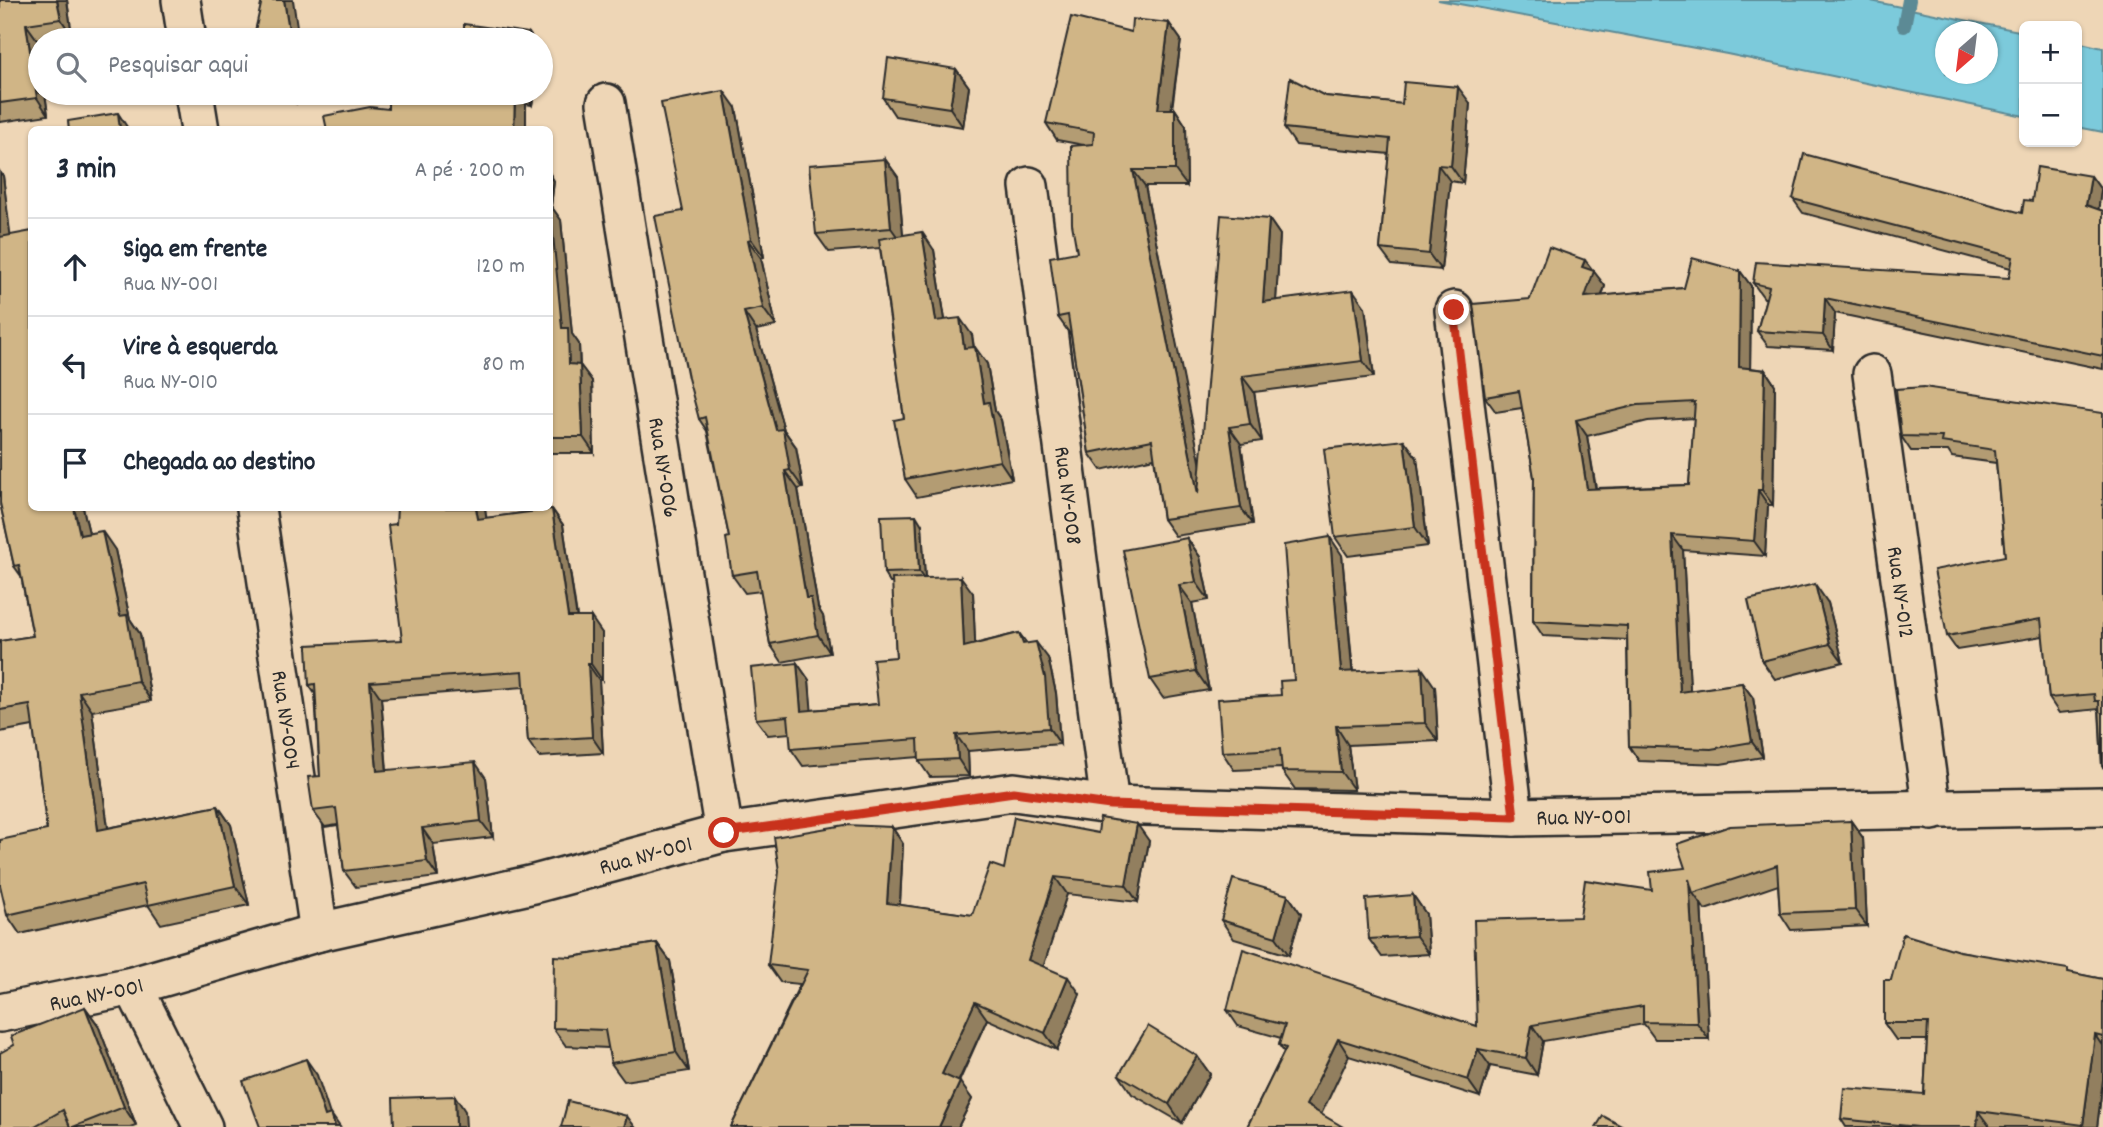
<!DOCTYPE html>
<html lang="pt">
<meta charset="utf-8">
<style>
:root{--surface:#fff;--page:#f2f2f3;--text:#1f2937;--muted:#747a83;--line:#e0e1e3}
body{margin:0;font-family:Dekko,sans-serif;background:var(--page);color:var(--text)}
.controls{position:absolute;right:21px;top:21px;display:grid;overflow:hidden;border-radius:10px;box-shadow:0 2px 5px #0004}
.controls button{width:63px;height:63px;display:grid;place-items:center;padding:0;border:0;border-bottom:2px solid var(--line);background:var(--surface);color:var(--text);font:35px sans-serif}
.compass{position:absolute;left:1935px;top:21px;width:63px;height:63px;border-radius:50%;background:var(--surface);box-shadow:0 2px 5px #0004;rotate:208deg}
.stop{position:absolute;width:21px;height:21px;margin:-16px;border:5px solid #c8321e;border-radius:50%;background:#fff}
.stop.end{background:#c8321e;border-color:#fff;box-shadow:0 2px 7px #0008}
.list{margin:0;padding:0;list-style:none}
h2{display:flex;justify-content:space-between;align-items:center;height:91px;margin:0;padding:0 28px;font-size:30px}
h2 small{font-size:23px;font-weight:400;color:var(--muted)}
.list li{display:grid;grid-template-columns:46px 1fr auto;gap:21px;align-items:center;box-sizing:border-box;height:98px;padding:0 28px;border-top:2px solid var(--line)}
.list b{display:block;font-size:26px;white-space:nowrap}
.list p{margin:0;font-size:23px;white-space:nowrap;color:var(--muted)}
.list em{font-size:23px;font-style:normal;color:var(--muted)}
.icon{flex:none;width:38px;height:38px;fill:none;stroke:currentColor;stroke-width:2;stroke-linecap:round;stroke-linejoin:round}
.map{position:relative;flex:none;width:2103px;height:1127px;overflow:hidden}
.search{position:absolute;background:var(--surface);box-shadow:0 2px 5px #0004;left:28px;top:28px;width:525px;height:77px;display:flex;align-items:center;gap:18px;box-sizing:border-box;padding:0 24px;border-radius:38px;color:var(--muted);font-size:26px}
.panel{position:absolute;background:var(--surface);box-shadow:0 2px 5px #0004;left:28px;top:126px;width:525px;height:385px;border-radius:10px}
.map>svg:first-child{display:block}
</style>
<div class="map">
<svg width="2103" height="1127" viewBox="0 0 2103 1127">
<rect width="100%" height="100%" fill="#eed6b6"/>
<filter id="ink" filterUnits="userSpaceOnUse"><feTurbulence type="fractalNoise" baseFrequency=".0143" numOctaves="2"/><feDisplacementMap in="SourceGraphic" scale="14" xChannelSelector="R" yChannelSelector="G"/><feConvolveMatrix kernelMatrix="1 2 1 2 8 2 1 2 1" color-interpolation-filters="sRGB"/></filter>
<g filter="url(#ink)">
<g fill="#7ccadb" stroke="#5c8a95" stroke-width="2" fill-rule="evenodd">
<path d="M1438 0H1866L2024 32V116L1727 54ZM1946 32H1988V74H1946Z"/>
<polygon points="2077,42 2103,48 2103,132 2077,127"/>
</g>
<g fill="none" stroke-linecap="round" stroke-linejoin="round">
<polyline stroke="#5c8a95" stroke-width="14" points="1904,26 1909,0"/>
<g stroke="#2b2b2b" stroke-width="42">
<g id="minor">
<polyline points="181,0 187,40"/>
<polyline points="194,93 200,130"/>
<path id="s1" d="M606 103 724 833"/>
<path id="s2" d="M1029 186 1110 805"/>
<polyline points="1454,310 1514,817"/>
<path id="s3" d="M1872 374 1932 811"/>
<path id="s4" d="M256 508 319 932"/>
<polyline points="133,986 203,1127"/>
<path id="s5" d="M0 1013 133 986 319 932 534 884 724 833 1014 792 1110 805 1514 817 2103 806"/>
</g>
</g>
<use href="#minor" stroke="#eed6b6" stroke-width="37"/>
</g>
<g fill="#b39c73" stroke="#2b2b2b" stroke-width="2" fill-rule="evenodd">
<polygon points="0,0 67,0 72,36 38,41 40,93 45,93 48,115 0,122"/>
<polygon points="1169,23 1181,40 1172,109 1175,109 1186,126 1187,186 1145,186 1200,465 1269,219 1280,235 1276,300 1365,307 1374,377 1254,392 1262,441 1241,444 1253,524 1175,536 1163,519 1154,458 1101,470 1089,453 1071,334 1070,334 1058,317 1077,252 1084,145 1057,140 1046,123 1131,32"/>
<polygon points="956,69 969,87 963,127 895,116 883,98"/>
<polygon points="255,93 298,93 296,103 256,94"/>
<polygon points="388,93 534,93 532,105 526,104 526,130 327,130 388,109"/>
<polygon points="1325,96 1402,104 1470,103 1463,183 1450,181 1441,270 1392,265 1380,249 1389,154 1296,145 1284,128"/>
<polygon points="736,108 764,257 761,258 776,326 756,330 784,430 796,447 803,488 798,489 818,608 823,616 830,653 782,662 770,644 761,591 745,593 732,575 729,537 707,431 699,419 683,211"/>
<polygon points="885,159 898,177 903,235 934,250 945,320 972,335 974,347 987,364 995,411 1001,420 1012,479 917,497 905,479 904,418 880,248 829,252 816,234"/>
<polygon points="0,172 3,176 10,235 32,508 83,508 89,533 115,550 130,619 140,634 151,701 92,711 108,828 218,806 231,825 249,905 161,924 148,905 20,934 7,915 47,830 33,726 0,732 0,641 33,636 21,576 14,566 0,503"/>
<polygon points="550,174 554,181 551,206 561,220 572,334 579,344 580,365 592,381 594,453 550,453"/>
<polygon points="2091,176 2101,190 2098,209 2103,211 2103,369 1835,313 1833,350 1768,346 1757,331 1766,298 1764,298 1753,283 2009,278 2011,268 1803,213 1793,199 2022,213 2032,201"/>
<path d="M1593 271 1605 286 1602 296 1684 288 1740 271 1751 286 1750 368 1765 370 1775 385 1773 505H1768L1765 556 1683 550 1690 691 1742 683 1753 698 1763 757 1721 764 1639 761 1629 746 1627 640 1543 636 1533 621 1534 477 1522 408 1496 412 1485 397 1530 299ZM1694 418 1689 485 1596 488 1587 436 1648 421Z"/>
<polygon points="2103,413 2103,768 2102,766 2099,709 2059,713 2049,698 2043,636 1957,650 1947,636 2005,556 1996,463 1952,457 1948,451 1911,451 1901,436"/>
<polygon points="1404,440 1417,458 1428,546 1348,556 1335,537"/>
<polygon points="485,508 486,518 552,509 563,525 577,617 602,633 602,680 599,680 603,753 539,757 528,741 524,687 381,698 387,770 486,778 493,837 433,844 438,877 356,887 344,871 338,825 325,827 313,811 320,776 315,694 309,685 402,640 396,524"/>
<polygon points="922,525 925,578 973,593 975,644 1019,633 1027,644 1048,658 1056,693 1060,744 968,751 969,776 930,777 919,761 919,757 803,766 791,749 790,733 768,735 756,719 797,663 809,680 811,710 878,704 896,657 893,583 890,583 884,573"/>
<polygon points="1187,538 1200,557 1209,600 1192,603 1209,690 1163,698 1150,679"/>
<polygon points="1342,555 1353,671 1435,687 1438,741 1348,745 1354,790 1295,789 1282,771 1282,768 1234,770 1222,752 1281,695 1294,680"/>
<polygon points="1828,603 1843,662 1775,679 1762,661"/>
<polygon points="1851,821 1863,838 1867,926 1791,930 1780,913 1778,885 1705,910 1701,904 1709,1039 1655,1039 1644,1024 1543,1041 1537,1075 1490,1066 1480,1097 1349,1056 1247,1127 1284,1052 1279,1045 1281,1038 1238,1026 1227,1010 1477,1026 1580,917 1652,890 1685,868"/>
<polygon points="892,827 903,844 900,905 972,915 1004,869 1098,833 1149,841 1138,902 1067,894 1043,966 1080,994 1057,1050 987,1019 959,1082 972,1099 958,1127 731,1127 800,984 780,982 768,965"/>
<polygon points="1288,895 1301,914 1289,955 1234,939 1221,920"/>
<polygon points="1413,895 1426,914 1429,954 1382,957 1369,939"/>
<polygon points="657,943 670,961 689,1071 624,1081 611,1063 608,1048 566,1046 553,1028 572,957"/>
<polygon points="1959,951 2103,979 2103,1079 2097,1127 1846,1127 1841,1119 1924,1094 1927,1040 1896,1040 1884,1023 1891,980"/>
<polygon points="85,1007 98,1025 136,1125 130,1127 0,1127"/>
<polygon points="1197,1056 1210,1074 1182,1123 1132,1094 1119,1075"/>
</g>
<g fill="#927f5e" stroke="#2b2b2b" stroke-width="2">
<polygon points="57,0 67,0 72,36 61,19"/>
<polygon points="284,0 293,0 299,40 293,40 290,36"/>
<polygon points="1169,23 1181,40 1169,126 1158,109"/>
<polygon points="26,24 38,41 40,56 40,93 45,93 48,115 37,98"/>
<polygon points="529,33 534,40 528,40"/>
<polygon points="956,69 969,87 963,127 950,108"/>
<polygon points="1458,87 1470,103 1463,183 1451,166"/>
<polygon points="724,91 736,108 764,257 751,239"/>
<polygon points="289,93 298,93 296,103"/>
<polygon points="515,93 518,93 526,104 526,130 514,130"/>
<polygon points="524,93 534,93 532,105"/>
<polygon points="1175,109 1186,126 1187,186 1175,170"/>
<polygon points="118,113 129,130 120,130"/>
<polygon points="885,159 898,177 904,246 891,228"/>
<polygon points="1438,165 1450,181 1441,270 1429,254"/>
<polygon points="1133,170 1145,186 1210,511 1198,494"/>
<polygon points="0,172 3,176 13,256 0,238"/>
<polygon points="550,174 554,181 551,206 561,220 572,334 579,344 580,380 569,364 562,328 550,216"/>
<polygon points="2091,176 2101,190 2097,220 2086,205"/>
<polygon points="1269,219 1280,235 1275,318 1263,302"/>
<polygon points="922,232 934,250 948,339 936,321"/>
<polygon points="748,240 761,258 776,326 763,308"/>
<polygon points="1585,260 1605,286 1596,312 1585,297 1582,267"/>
<polygon points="1740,271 1751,286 1750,382 1739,367"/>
<polygon points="1353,290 1365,307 1374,377 1363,361"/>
<polygon points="1825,298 1835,313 1833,350 1823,335"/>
<polygon points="744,312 756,330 784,430 796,447 803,488 790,470 776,430"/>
<polygon points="960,318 972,335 976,366 964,348"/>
<polygon points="975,347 987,364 995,411 1001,420 1012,479 1000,461 984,403"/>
<polygon points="580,365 592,381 594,453 583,437"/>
<polygon points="1765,370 1775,385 1773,505 1762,490"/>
<polygon points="1242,376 1254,392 1262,441 1250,424"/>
<polygon points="1576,420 1587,436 1598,504 1587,489"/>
<polygon points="1229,427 1241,444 1253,524 1241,508"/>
<polygon points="1404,440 1417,458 1428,546 1415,527"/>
<polygon points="785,471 798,489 818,608 823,616 830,653 818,635 806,598"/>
<polygon points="1758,490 1768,505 1765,556 1754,541"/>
<polygon points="74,508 83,508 94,554 80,535"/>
<polygon points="476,508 485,508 489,535 478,519"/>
<polygon points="552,509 563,525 579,633 568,617"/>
<polygon points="916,515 922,525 925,581 919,572"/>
<polygon points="102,531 115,550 130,619 140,634 151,701 138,681 120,616"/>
<polygon points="1672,535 1683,550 1691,708 1680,692"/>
<polygon points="1330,537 1342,555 1354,690 1341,672"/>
<polygon points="1187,538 1200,557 1209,600 1196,582"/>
<polygon points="961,577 973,593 976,663 964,647"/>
<polygon points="1815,584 1828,603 1843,662 1830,644"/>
<polygon points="1179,585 1192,603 1209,690 1196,671"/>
<polygon points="591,617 602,633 602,680 591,664"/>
<polygon points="1019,633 1031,649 1023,644"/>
<polygon points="1036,642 1048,658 1056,693 1060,744 1049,728"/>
<polygon points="797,663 809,680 813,727 801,711"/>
<polygon points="588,664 599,680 603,753 592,737"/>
<polygon points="1422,668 1435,687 1438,741 1425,723"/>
<polygon points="370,682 381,698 388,787 377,771"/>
<polygon points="1742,683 1753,698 1763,757 1752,742"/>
<polygon points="79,692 92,711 111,850 98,830"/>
<polygon points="1336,726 1348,745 1354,790 1341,772"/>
<polygon points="956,735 968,751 969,776 958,759"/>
<polygon points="475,762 486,778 493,837 481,821"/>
<polygon points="218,806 231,825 249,905 235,886"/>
<polygon points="1851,821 1863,838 1867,926 1855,910"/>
<polygon points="1137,824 1149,841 1138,902 1126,885"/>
<polygon points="892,827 903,844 899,920 887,903"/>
<polygon points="422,828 433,844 438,877 427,861"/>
<polygon points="1055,877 1067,894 1040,977 1028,960"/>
<polygon points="1689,879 1693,893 1701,904 1709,1039 1697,1023"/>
<polygon points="1288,895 1301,914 1289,955 1276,937"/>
<polygon points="1413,895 1426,914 1429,954 1416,936"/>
<polygon points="657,943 670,961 689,1071 676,1052"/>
<polygon points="1068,977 1080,994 1057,1050 1045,1033"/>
<polygon points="975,1002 987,1019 954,1091 942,1074"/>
<polygon points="85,1007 98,1025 136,1125 124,1107"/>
<polygon points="1532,1025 1543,1041 1537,1075 1526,1058"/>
<polygon points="2095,1035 2103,1047 2103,1079 2097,1127 2084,1127 2083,1125"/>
<polygon points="1338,1039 1349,1056 1318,1121 1306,1105"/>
<polygon points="1478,1049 1490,1066 1480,1097 1468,1080"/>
<polygon points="1197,1056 1210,1074 1182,1123 1169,1104"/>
<polygon points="306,1059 317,1075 334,1127 325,1116"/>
<polygon points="960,1082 972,1099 958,1127 939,1127"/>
<polygon points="455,1096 465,1111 466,1127 456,1127"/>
<polygon points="1978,1111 1990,1127 1977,1127"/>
<polygon points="331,1114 340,1127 335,1127"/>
<polygon points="627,1116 635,1127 624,1127"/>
</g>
<g fill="#d0b586" stroke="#2b2b2b" stroke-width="2" fill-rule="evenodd">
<polygon points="0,0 57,0 61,19 26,24 37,98 0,103"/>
<polygon points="262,0 284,0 290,36 297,38 296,40 253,40"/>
<polygon points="1071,17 1131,32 1132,19 1169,23 1158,109 1175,109 1175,170 1133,170 1198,494 1221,215 1269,219 1263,302 1353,290 1363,361 1242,376 1250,424 1229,427 1241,508 1163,519 1152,440 1089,453 1068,315 1058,317 1050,257 1077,252 1072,224 1071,146 1093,144 1094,132 1046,123"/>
<polygon points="464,24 529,33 528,40 389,40 389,32 464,31"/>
<polygon points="888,58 956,69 950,108 883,98"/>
<polygon points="1290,78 1325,96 1402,104 1404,82 1458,87 1451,166 1438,165 1429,254 1380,249 1390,139 1284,128"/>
<polygon points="724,91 751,239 748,240 763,308 744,312 776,430 783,429 790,470 785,471 806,598 811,598 818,635 770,644 757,571 732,575 726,538 729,537 705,417 699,419 688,378 655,216 683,211 661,103"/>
<polygon points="388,93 515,93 514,130 327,130 324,116 370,107 388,109"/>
<polygon points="118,113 120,130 69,130 68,121"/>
<polygon points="1804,154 2022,213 2024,200 2032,201 2037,167 2091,176 2086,205 2103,211 2103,356 1825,298 1823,335 1757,331 1769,287 1753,283 1756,262 2009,278 2013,257 1793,199"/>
<polygon points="885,159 891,228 816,234 809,165"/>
<polygon points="550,204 562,328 568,328 569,364 580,365 583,437 550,437"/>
<polygon points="32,231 32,508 74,508 80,535 102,531 120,616 127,615 138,681 79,692 98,830 218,806 235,886 148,905 143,884 7,915 0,885 0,840 47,830 30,705 0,710 0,641 33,636 19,565 14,566 0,503 0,237"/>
<polygon points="922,232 936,321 960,318 964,348 975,347 984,403 989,402 1000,461 905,479 894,420 904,418 879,239"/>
<path d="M1549 247 1585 260 1582 267 1594 271 1585 297 1684 288 1692 258 1740 271 1739 367 1765 370 1762 490H1758L1754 541 1672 535 1680 692 1742 683 1752 742 1711 749 1629 746 1627 626 1533 621 1534 477 1519 391 1485 397 1473 304 1530 299ZM1695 402 1689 485 1587 489 1576 420 1638 405Z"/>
<polygon points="1924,387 2103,413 2103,766 2102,766 2099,701 2095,701 2094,694 2049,698 2041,619 1947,636 1934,570 2005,556 1995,450 1941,442 1942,437 1901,436 1896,389"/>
<polygon points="1404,440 1415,527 1335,537 1324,449"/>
<polygon points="397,508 476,508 478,519 552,509 568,617 591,617 591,664 588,664 592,737 528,741 523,671 370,682 377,771 475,762 481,821 422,828 427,861 344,871 336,808 313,811 308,777 320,776 315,684 309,685 307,645 402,640 388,525 396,524"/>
<polygon points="916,515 919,572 884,573 881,516"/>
<polygon points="1330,537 1341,672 1422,668 1425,723 1336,726 1341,772 1282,771 1280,749 1222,752 1218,699 1281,695 1280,681 1294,680 1284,545"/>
<polygon points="1187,538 1196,582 1179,585 1196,671 1150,679 1123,550"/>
<polygon points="961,577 964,647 1019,633 1023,644 1036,642 1045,677 1049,728 956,735 958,759 919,761 918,739 791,749 788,716 756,719 751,668 797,663 801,711 878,704 873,659 896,657 892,579"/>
<polygon points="1815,584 1830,644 1762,661 1748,600"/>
<polygon points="1014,817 1098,833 1100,818 1137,824 1126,885 1055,877 1028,960 1068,977 1045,1033 975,1002 942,1074 960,1082 939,1127 731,1127 808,970 768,965 779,871 774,837 845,825 892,827 887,903 972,915 990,864 1004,869"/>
<polygon points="1851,821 1855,910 1780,913 1777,865 1693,893 1689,879 1697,1023 1643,1022 1643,1006 1532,1025 1526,1058 1478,1049 1468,1080 1338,1039 1306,1105 1343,1127 1247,1127 1286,1048 1279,1045 1285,1025 1227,1010 1243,949 1477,1026 1474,920 1580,917 1585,880 1652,890 1650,872 1685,868 1677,844 1730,826"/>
<polygon points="1233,879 1288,895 1276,937 1221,920"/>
<polygon points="1413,895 1416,936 1369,939 1366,899"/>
<polygon points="1903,934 1959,951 2068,969 2068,972 2103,979 2103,1037 2095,1035 2083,1125 1978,1111 1977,1127 1918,1127 1841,1119 1844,1088 1924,1094 1928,1023 1884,1023 1884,980 1891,980"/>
<polygon points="657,943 676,1052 611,1063 605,1030 553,1028 554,956 572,957"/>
<polygon points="85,1007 124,1107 73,1127 70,1127 63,1110 33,1127 0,1127 0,1053 14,1045 11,1036"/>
<polygon points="1148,1026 1197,1056 1169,1104 1119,1075"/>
<polygon points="306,1059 325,1116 331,1114 335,1127 260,1127 243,1081"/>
<polygon points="455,1096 456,1127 394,1127 393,1098"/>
<polygon points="568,1101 627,1116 624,1127 561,1127"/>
<polygon points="1603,1116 1623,1127 1596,1127"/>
</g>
</g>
<g fill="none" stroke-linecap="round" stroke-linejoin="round" filter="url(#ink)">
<polyline stroke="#c8321e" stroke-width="9" points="724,833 1014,792 1110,805 1514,817 1454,310"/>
</g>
<g text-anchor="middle" stroke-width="7" stroke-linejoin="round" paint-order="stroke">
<g font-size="23" fill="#2b2b2b" stroke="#eed6b6">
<text dy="8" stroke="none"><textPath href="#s1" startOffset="369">Rua NY-006</textPath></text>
<text dy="8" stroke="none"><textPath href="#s2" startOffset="312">Rua NY-008</textPath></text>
<text dy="8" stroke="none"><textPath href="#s3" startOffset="220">Rua NY-012</textPath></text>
<text dy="8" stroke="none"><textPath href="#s4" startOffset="214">Rua NY-004</textPath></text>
<text dy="8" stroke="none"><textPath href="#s5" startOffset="1610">Rua NY-001</textPath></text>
<text dy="8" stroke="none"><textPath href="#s5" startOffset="665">Rua NY-001</textPath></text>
<text dy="8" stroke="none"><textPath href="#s5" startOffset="98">Rua NY-001</textPath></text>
</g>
</g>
</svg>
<div class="controls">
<button>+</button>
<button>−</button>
</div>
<svg class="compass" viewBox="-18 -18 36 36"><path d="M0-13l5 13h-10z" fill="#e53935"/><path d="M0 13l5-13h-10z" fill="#747a83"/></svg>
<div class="stop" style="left:724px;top:833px"></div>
<div class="stop end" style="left:1454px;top:310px"></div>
<div class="search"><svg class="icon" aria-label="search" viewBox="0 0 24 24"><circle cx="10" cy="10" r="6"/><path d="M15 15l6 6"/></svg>Pesquisar aqui</div>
<section class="panel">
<h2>3 min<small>A pé · 200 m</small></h2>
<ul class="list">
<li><svg class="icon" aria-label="ahead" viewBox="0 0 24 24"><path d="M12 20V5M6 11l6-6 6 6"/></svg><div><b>Siga em frente</b><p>Rua NY-001</p></div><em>120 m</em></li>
<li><svg class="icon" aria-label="left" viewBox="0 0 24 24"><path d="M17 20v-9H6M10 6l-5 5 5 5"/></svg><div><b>Vire à esquerda</b><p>Rua NY-010</p></div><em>80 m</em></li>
<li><svg class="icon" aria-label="arrive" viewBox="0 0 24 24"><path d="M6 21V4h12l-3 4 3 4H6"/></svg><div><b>Chegada ao destino</b></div></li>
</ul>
</section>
</div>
